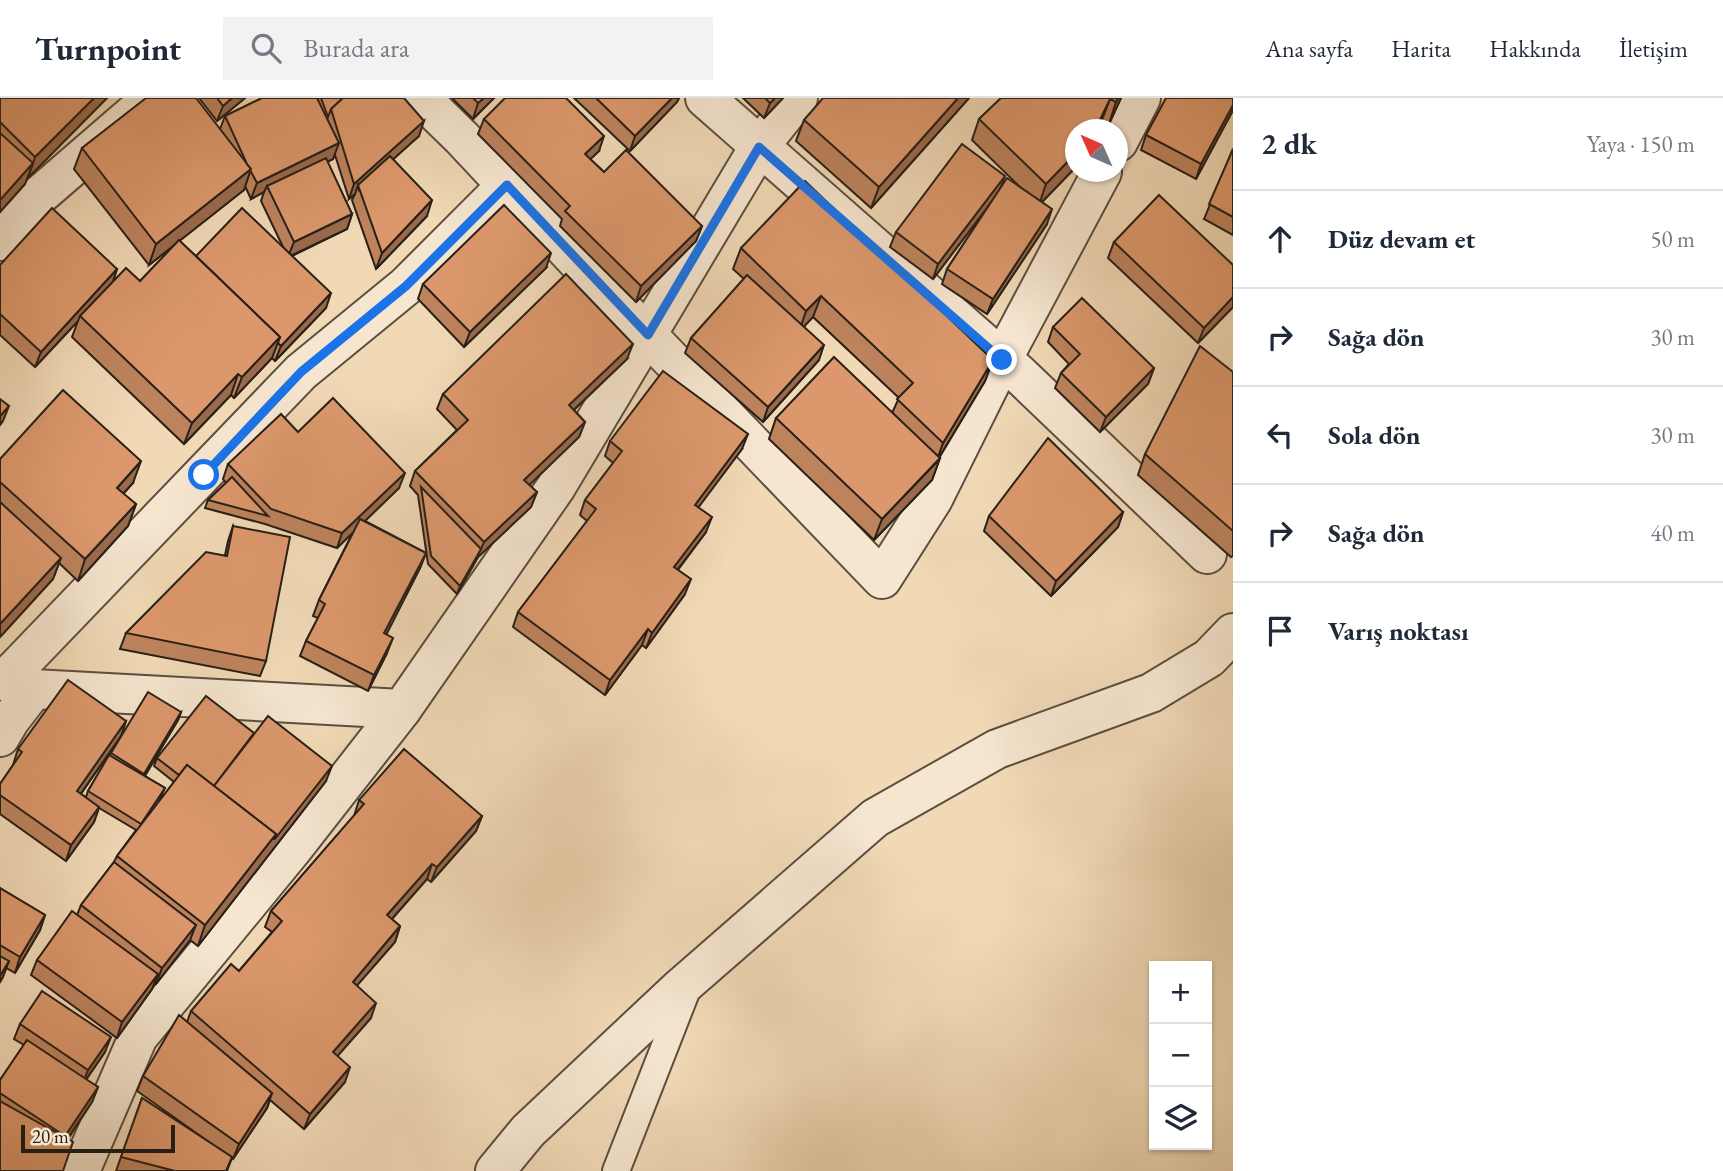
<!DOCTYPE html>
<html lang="tr">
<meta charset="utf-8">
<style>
:root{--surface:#fff;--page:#f2f2f3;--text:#1f2937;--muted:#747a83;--line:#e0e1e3}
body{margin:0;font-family:"EB Garamond",serif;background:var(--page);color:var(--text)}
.controls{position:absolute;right:21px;bottom:21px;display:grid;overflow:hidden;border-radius:0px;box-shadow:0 2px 5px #0004}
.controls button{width:63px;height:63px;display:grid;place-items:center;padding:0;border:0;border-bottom:2px solid var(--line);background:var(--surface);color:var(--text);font:35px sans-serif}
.compass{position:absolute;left:1065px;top:21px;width:63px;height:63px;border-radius:50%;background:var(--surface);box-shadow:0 2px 5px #0004;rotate:315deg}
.scale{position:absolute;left:21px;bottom:18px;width:154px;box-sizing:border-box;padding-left:7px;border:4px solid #281f17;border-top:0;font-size:19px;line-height:24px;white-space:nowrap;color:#281f17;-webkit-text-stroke:5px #f6e6d0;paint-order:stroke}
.stop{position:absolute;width:21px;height:21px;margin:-16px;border:5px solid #1a73e8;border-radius:50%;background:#fff}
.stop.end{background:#1a73e8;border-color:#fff;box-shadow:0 2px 7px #0008}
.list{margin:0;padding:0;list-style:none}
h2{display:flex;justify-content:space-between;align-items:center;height:91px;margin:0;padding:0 28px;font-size:30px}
h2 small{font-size:23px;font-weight:400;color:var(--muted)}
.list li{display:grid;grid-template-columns:46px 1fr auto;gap:21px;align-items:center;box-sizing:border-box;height:98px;padding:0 28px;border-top:2px solid var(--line)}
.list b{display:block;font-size:26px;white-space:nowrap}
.list em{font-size:23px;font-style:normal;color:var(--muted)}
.icon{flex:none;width:38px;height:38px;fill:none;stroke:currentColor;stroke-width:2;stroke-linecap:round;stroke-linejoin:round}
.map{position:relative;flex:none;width:1233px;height:1073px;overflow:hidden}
header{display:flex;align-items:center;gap:42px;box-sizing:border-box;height:98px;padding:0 35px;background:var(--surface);border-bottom:2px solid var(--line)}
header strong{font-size:33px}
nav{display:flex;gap:38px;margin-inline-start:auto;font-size:24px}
.search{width:490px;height:63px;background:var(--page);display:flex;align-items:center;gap:18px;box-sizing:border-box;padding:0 24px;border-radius:0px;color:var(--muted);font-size:26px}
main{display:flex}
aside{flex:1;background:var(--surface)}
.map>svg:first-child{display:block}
</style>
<header>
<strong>Turnpoint</strong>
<div class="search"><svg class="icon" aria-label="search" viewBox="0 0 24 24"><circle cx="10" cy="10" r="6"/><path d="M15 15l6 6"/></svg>Burada ara</div>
<nav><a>Ana sayfa</a><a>Harita</a><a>Hakkında</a><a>İletişim</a></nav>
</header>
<main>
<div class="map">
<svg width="1233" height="1073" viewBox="0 0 1233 1073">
<rect width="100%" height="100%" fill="#f1d9b6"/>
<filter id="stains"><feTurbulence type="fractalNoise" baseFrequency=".00286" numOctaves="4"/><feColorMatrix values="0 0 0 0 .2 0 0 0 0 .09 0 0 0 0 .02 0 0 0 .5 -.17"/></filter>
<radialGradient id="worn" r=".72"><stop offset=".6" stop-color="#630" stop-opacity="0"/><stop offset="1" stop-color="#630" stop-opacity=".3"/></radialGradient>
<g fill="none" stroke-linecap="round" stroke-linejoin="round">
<g stroke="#5a4e3f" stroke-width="30">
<polyline id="lane" points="616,1073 688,889"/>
</g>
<g stroke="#5a4e3f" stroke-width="42">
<g id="street">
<polyline points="421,0 462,40 608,196 882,481 933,401 1002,262 1102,74"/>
<polyline points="705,0 1018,275 1207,456"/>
<polyline points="1118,44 1141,0"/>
<polyline points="0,143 34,102 152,0"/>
<polyline points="0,582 34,591 402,611 556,389 759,49 798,0"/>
<polyline points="5,582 301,274 406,188 507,87"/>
<polyline points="0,639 10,622 34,591"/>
<polyline points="80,1073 138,939 291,753 402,611"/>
<polyline points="495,1073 528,1033 679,891 875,720 997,651 1151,595 1209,560 1233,535"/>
</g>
</g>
<use href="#lane" stroke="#f6e6d0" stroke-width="26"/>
<use href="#street" stroke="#f6e6d0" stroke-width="38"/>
</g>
<g fill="#bd835d" stroke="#281f17" stroke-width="2" fill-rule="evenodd">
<polygon points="0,0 107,0 27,80 25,86 0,114"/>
<polygon points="199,0 245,0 217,23"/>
<path d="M262 0H404L419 38 393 61 427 118 376 171 352 102 355 96 349 101 335 57 333 61 327 64 352 116 347 131 292 158 326 210 275 263 272 260 234 300 231 297 184 346 72 239 78 223 35 269 0 237V167L117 171 113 184 140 183 177 145 149 167 74 71 82 50 220 31 225 18ZM245 88 251 101 264 94 261 103 283 149 196 158 179 143 244 92Z"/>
<polygon points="452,0 494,0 473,21"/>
<polygon points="574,0 679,0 677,4 630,53"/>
<polygon points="743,0 783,0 764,20"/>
<polygon points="969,0 871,110 796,43 804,22"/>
<polygon points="1001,0 1121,0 1109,26 1102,22 1075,70 1042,104 1047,126 987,216 942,186 947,171 990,106 933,181 890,149 896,134 1001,89 1020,89 972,42 979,21"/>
<polygon points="1232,14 1196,81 1141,52 1146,37"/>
<polygon points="484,21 599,53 590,61 604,74 702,128 696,143 636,204 560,128 562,121 478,36"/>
<polygon points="1233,51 1233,137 1204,121"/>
<polygon points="1114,144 1233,167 1233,209 1198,245 1108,160"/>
<polygon points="741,150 993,262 985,283 939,360 940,360 932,382 874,442 769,341 776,320 892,315 899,300 813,219 804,228 819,262 763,324 685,255 691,240 744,181 733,171"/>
<polygon points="546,170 464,249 418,201 423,186"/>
<polygon points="1053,229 1154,270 1148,286 1100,334 1055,290 1061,275 1069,266 1048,244"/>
<polygon points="627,261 574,312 585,324 579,339 529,387 537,394 531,409 478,459 457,496 428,466 418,397 410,388 415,373 457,332 437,311 443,296"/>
<polygon points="1233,274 1233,458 1231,459 1138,377 1145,356"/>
<polygon points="298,334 399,390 365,423 426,455 420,470 386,536 387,555 368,593 300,558 306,543 318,520 313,518 319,502 353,434 337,450 265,426 205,410 208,402 226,385 223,381 228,366"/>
<polygon points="610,343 742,351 698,409 706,434 678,472 685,496 646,550 642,547 605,597 513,529 518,514 587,423 580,417 585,402 613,365 605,358"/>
<polygon points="0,361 133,385 123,396 136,406 128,428 78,483 59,465 53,481 0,539"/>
<polygon points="1123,414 1118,429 1051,498 984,433 989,418"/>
<polygon points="233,428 266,563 260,578 120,551 126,535 225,457 228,443"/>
<polygon points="181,614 178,622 145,678 165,690 158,705 174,684 154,668 157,660 254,635 326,683 198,848 190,842 156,886 155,884 152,891 117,940 31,877 37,862 77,817 81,807 114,764 117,758 136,732 99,710 94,724 66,763 0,716 0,686 13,667 18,651 126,623 121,638 81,696 86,699 88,693 111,655"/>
<polygon points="359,702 482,718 476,733 431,784 427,781 392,821 400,828 395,844 357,887 371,920 337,958 345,984 304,1031 270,1002 267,1010 233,1061 232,1060 227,1073 116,1073 142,1000 209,1044 137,993 143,978 187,924 191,913 239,873 272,834 265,829 271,813 354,718"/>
<polygon points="0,790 45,817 40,832 15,875 6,870 0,884"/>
<polygon points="20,926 105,954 86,982 98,989 92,1004 68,1041 0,1073 0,982 24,947 14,941"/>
</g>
<g fill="#9a6a4c" stroke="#281f17" stroke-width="2">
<polygon points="94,0 107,0 28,80 35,59"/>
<polygon points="232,0 245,0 217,23 223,8"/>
<polygon points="484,0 494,0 473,21 478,5"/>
<polygon points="672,0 679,0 677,4 630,53 635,38"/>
<polygon points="775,0 783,0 764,20 770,5"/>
<polygon points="958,0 969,0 871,110 879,89"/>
<polygon points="1118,0 1121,0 1109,26 1116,4"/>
<polygon points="1110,1 1102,22 1098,32 1095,32"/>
<polygon points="1233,7 1232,14 1196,81 1201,66"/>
<polygon points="424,23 419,38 359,92 358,87 355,96 349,101 354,86"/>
<polygon points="604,38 599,53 580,71 585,56"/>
<polygon points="339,45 333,61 269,92 267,88 264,94 251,101 257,85"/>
<polygon points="1075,56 1075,70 1039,107 1046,86"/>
<polygon points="33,65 25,86 0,114 0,102"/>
<polygon points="251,71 244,92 149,167 156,146"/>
<polygon points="1005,78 999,94 933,181 938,166"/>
<polygon points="432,102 427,118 376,171 382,155"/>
<polygon points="1052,111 1047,126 987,216 993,201"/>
<polygon points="352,116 347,131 288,159 294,144"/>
<polygon points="702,128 696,143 636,204 641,188"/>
<polygon points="551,155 546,170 464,249 470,234"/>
<polygon points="117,171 112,186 80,218 78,223 35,269 41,254"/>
<polygon points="331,195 326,210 275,263 281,248"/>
<polygon points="821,198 813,219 799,234 806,213"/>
<polygon points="1233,199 1233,209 1198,245 1204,230"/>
<polygon points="280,239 272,260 234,300 242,279"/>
<polygon points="633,246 627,261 563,322 569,307"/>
<polygon points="824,247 819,262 763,324 768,309"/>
<polygon points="993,262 985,283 937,363 940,360 932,382 874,442 882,421 936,365 943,345"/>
<polygon points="1154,270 1148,286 1100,334 1106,319"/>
<polygon points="238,276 231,297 184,346 192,325"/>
<polygon points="9,308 3,323 0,327 0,318"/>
<polygon points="585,324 579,339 519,397 524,382"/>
<polygon points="748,336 742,351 689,422 695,407"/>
<polygon points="141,363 133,385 109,411 117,390"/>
<polygon points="405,375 399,390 337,450 342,435"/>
<polygon points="537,394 531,409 478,459 457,496 460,488 481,451 484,444"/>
<polygon points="136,406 128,428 78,483 85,461"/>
<polygon points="1123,414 1118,429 1051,498 1056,483"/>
<polygon points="712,419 706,434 668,484 674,469"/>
<polygon points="426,455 420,470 379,551 384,535"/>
<polygon points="61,460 53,481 0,539 0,526"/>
<polygon points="691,481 685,496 646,550 652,535"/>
<polygon points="648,531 642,547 605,597 610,582"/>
<polygon points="393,540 387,555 368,593 374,577"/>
<polygon points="181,614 178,622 141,683 144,676"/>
<polygon points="126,623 121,638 72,708 77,693"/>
<polygon points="332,668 326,683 198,848 205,827 276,736"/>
<polygon points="99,709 94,724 66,763 71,747"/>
<polygon points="482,718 476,733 431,784 437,769"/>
<polygon points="432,766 427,781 382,832 387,817"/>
<polygon points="45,817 40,832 15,875 20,859"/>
<polygon points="196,827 190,842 156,886 162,870"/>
<polygon points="400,828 395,844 347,899 353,884"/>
<polygon points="9,863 3,879 0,884 0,878"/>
<polygon points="158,876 152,891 117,940 122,924"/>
<polygon points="376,905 371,920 327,970 333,954"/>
<polygon points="111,939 105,954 82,987 88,972"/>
<polygon points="350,969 345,984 304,1031 310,1016"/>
<polygon points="98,989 92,1004 59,1053 65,1038"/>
<polygon points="272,995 267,1010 233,1061 239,1046"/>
</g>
<g fill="#dc986c" stroke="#281f17" stroke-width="2">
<polygon points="0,0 94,0 35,59 0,24"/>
<polygon points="146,0 196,0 251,71 156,146 82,50"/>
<polygon points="217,0 232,0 223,8"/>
<polygon points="262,0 317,0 339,45 257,85 250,72 251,71 247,66 225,18"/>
<polygon points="321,0 343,0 331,11 328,19"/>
<polygon points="343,0 404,0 424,23 354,86 331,11"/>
<polygon points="473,0 484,0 478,5"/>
<polygon points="505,0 566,0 604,38 585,56 604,74 626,52 702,128 641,188 565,113 570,108 484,21"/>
<polygon points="596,0 672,0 635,38"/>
<polygon points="765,0 775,0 770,5"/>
<polygon points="823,0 958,0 879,89 804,22"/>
<polygon points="1001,0 1118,0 1116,4 1110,1 1095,32 1075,32 1075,56 1046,86 979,21"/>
<polygon points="1166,0 1233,0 1233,7 1201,66 1146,37"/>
<polygon points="0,35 33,65 0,102"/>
<polygon points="962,46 1005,78 938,166 896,134"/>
<polygon points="1233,51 1233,119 1209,106"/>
<polygon points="390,58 432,102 382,155 358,87"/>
<polygon points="326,60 352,116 294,144 267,88"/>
<polygon points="1007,80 1052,111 993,201 947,171"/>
<polygon points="805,83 993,262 943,345 897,301 913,285 821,198 806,213 741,150"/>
<polygon points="1159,97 1233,167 1233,199 1204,230 1114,144"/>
<polygon points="504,107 551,155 470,234 423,186"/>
<polygon points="52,110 117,171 41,254 0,216 0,167"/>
<polygon points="242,110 331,195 281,248 278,245 280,239 196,158"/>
<polygon points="179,142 280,239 242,279 238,276 192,325 80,218 126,170 140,183"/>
<polygon points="566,176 633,246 569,307 585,324 524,382 537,394 484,444 415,373 468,322 443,296"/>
<polygon points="747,177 824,247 768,309 691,240"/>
<polygon points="1082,200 1154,270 1106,319 1061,275 1080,256 1053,229"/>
<polygon points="1200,248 1233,274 1233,433 1145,356"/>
<polygon points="834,259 940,360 882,421 776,320"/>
<polygon points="663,273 748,336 695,407 712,419 674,469 691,481 652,535 648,531 610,582 518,514 596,411 585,402 622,353 610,343"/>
<polygon points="63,292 141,363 117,390 136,406 85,461 0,384 0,361"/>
<polygon points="333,300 405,375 342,435 271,411 228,366 281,316 298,334"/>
<polygon points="0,301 9,308 0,318"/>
<polygon points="1048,340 1123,414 1056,483 989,418"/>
<polygon points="232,379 268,418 208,402"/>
<polygon points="421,389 481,451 460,488 431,458"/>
<polygon points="0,404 61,460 0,526"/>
<polygon points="360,421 426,455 384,535 393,540 374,577 306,543 325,506 319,502"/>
<polygon points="233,428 290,439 266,563 126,535 206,454 227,458"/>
<polygon points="68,582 126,623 77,693 99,709 71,747 0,697 0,686 22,654 18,651"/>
<polygon points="148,594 181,614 144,676 111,655"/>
<polygon points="206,598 254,635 214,688 187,667 179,677 157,660"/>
<polygon points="268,618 332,668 274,742 276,736 214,688"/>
<polygon points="404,651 482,718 437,769 432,766 387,817 400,828 353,884 376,905 333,954 350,969 310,1016 191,913 231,866 239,873 282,823 271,813 364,706 359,702"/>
<polygon points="109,657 165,690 141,726 88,693"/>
<polygon points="187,667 276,736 205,827 117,758"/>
<polygon points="114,764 196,827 162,870 81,807"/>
<polygon points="0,790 45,817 20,859 0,847"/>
<polygon points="72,813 158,876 122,924 37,862"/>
<polygon points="0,858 9,863 0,878"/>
<polygon points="42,893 111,939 88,972 20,926"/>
<polygon points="179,917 272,995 239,1046 143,978"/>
<polygon points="27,942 98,989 65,1038 0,995 0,982"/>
<polygon points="142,1000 232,1059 226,1073 175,1073 121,1059"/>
<polygon points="0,1003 73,1044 63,1073 0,1073"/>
</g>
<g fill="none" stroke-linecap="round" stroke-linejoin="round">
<polyline stroke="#1a73e8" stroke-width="9" points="204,377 301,274 406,188 507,87 648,237 759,49 1002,262"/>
</g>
<rect width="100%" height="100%" filter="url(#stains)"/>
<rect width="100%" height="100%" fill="url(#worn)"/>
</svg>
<div class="controls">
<button>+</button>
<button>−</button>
<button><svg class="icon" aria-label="layers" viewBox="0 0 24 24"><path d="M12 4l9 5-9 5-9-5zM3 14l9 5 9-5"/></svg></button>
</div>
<svg class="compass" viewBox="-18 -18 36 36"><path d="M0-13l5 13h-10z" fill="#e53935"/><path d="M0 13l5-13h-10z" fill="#747a83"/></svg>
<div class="scale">20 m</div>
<div class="stop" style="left:204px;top:377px"></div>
<div class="stop end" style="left:1002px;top:262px"></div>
</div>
<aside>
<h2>2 dk<small>Yaya · 150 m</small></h2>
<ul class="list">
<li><svg class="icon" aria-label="ahead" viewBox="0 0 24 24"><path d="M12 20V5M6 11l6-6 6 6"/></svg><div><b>Düz devam et</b></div><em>50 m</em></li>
<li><svg class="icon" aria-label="right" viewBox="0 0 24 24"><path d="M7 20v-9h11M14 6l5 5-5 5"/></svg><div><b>Sağa dön</b></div><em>30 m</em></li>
<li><svg class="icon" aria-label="left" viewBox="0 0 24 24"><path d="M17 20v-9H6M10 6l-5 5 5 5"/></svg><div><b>Sola dön</b></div><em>30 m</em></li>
<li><svg class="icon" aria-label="right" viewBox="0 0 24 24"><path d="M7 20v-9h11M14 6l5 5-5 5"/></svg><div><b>Sağa dön</b></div><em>40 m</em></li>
<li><svg class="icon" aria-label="arrive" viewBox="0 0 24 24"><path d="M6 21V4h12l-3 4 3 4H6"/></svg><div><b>Varış noktası</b></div></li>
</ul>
</aside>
</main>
